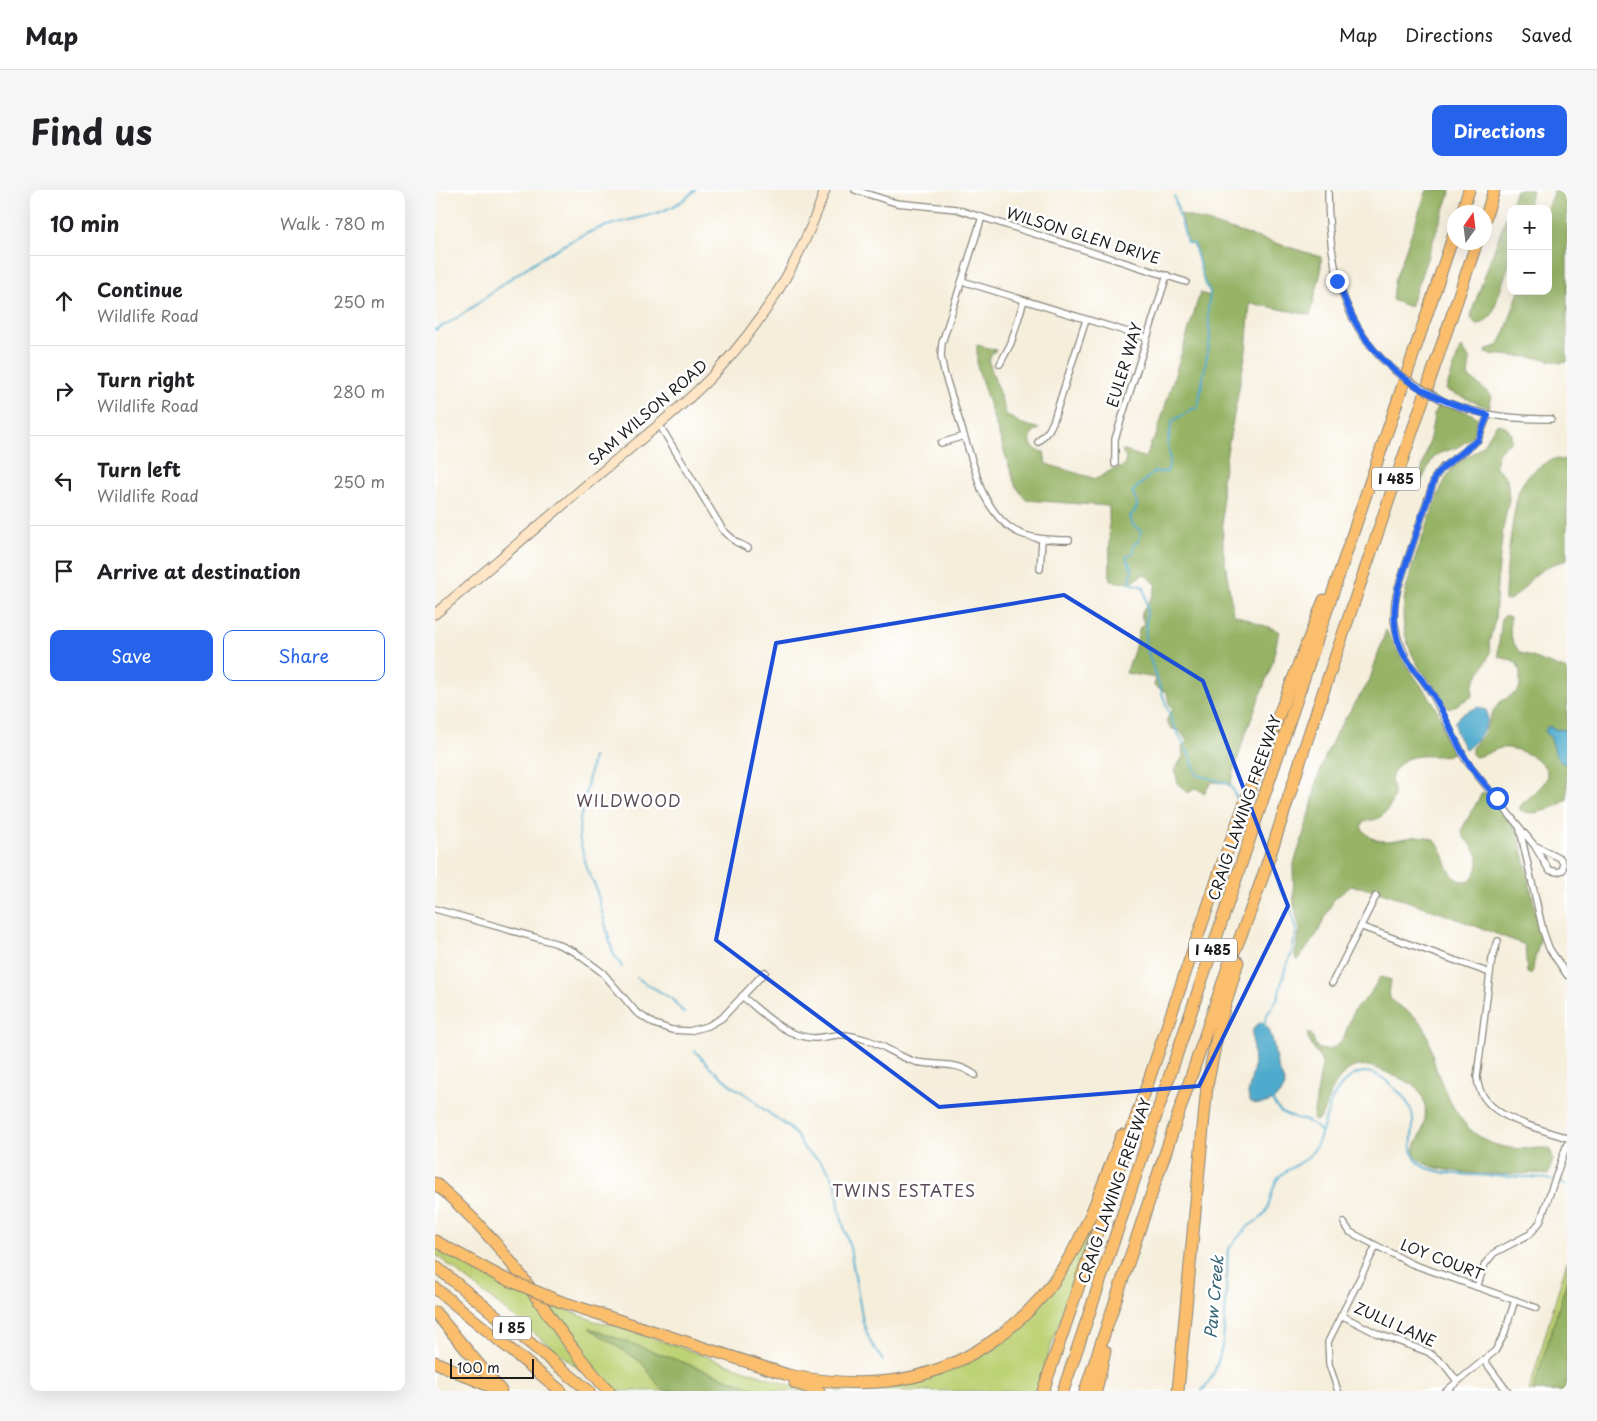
<!DOCTYPE html>
<meta charset="utf-8">
<style>
:root{--surface:#fff;--page:#f6f6f6;--text:#202124;--muted:#757577;--line:#e0e0e0;--accent:#2563eb}
body{margin:0;font-family:"Playpen Sans",sans-serif;background:var(--page);color:var(--text)}
.controls{position:absolute;right:15px;top:15px;display:grid;overflow:hidden;border-radius:10px;box-shadow:0 5px 20px #0002}
.controls button{width:45px;height:45px;display:grid;place-items:center;padding:0;border:0;border-bottom:1px solid var(--line);background:var(--surface);color:var(--text);font:25px sans-serif}
.compass{position:absolute;left:1012px;top:15px;width:45px;height:45px;border-radius:50%;background:var(--surface);box-shadow:0 5px 20px #0002;rotate:14deg}
.scale{position:absolute;left:15px;bottom:12px;width:84px;box-sizing:border-box;padding-left:5px;border:2px solid #1c1c1c;border-top:0;font-size:14px;line-height:18px;white-space:nowrap;color:#1c1c1c;-webkit-text-stroke:4px #fff;paint-order:stroke}
.stop{position:absolute;width:15px;height:15px;margin:-11px;border:4px solid #2563eb;border-radius:50%;background:#fff}
.stop.end{background:#2563eb;border-color:#fff;box-shadow:0 1px 5px #0008}
.list{margin:0;padding:0;list-style:none}
h2{display:flex;justify-content:space-between;align-items:center;height:65px;margin:0;padding:0 20px;font-size:21px}
h2 small{font-size:16px;font-weight:400;color:var(--muted)}
.list li{display:grid;grid-template-columns:32px 1fr auto;gap:15px;align-items:center;box-sizing:border-box;height:90px;padding:0 20px;border-top:1px solid var(--line)}
.list b{display:block;font-size:19px;white-space:nowrap}
.list p{margin:0;font-size:16px;white-space:nowrap;color:var(--muted)}
.list em{font-size:16px;font-style:normal;color:var(--muted)}
.actions{display:flex;gap:10px;padding:15px 20px}
.actions a{flex:1;padding:11px 0;border:1px solid var(--accent);border-radius:10px;text-align:center;font-size:18px;color:var(--accent)}
.actions .main{background:var(--accent);color:#fff}
.icon{flex:none;width:28px;height:28px;fill:none;stroke:currentColor;stroke-width:2;stroke-linecap:round;stroke-linejoin:round}
.map{position:relative;flex:none;width:1132px;height:1201px;overflow:hidden;border-radius:10px}
header{display:flex;align-items:center;gap:30px;box-sizing:border-box;height:70px;padding:0 25px;background:var(--surface);border-bottom:1px solid var(--line)}
header strong{font-size:24px}
nav{display:flex;gap:28px;margin-inline-start:auto;font-size:18px}
.intro{display:flex;align-items:center;justify-content:space-between;box-sizing:border-box;height:120px;padding:0 30px}
h1{margin:0;font-size:35px}
.button{padding:12px 22px;border-radius:10px;background:var(--accent);color:#fff;font-size:18px;font-weight:700}
main{display:flex;gap:30px;padding:0 30px}
aside{flex:1;background:var(--surface);border-radius:10px;box-shadow:0 5px 20px #0002}
.map>svg:first-child{display:block}
</style>
<header>
<strong>Map</strong>
<nav><a>Map</a><a>Directions</a><a>Saved</a></nav>
</header>
<div class="intro"><h1>Find us</h1><a class="button">Directions</a></div>
<main>
<aside>
<h2>10 min<small>Walk · 780 m</small></h2>
<ul class="list">
<li><svg class="icon" aria-label="ahead" viewBox="0 0 24 24"><path d="M12 20V5M6 11l6-6 6 6"/></svg><div><b>Continue</b><p>Wildlife Road</p></div><em>250 m</em></li>
<li><svg class="icon" aria-label="right" viewBox="0 0 24 24"><path d="M7 20v-9h11M14 6l5 5-5 5"/></svg><div><b>Turn right</b><p>Wildlife Road</p></div><em>280 m</em></li>
<li><svg class="icon" aria-label="left" viewBox="0 0 24 24"><path d="M17 20v-9H6M10 6l-5 5 5 5"/></svg><div><b>Turn left</b><p>Wildlife Road</p></div><em>250 m</em></li>
<li><svg class="icon" aria-label="arrive" viewBox="0 0 24 24"><path d="M6 21V4h12l-3 4 3 4H6"/></svg><div><b>Arrive at destination</b></div></li>
</ul>
<div class="actions"><a class="main">Save</a><a>Share</a></div>
</aside>
<div class="map">
<svg width="1132" height="1201" viewBox="0 0 1132 1201">
<rect width="100%" height="100%" fill="#fff"/>
<filter id="ink" filterUnits="userSpaceOnUse"><feTurbulence type="fractalNoise" baseFrequency=".02" numOctaves="2"/><feDisplacementMap in="SourceGraphic" scale="10" xChannelSelector="R" yChannelSelector="G"/><feConvolveMatrix kernelMatrix="1 2 1 2 8 2 1 2 1" color-interpolation-filters="sRGB"/></filter>
<filter id="wash" filterUnits="userSpaceOnUse"><feTurbulence type="fractalNoise" baseFrequency=".0096" numOctaves="4" result="noise"/><feDisplacementMap in="SourceGraphic" scale="20" xChannelSelector="R" yChannelSelector="G"/><feGaussianBlur stdDeviation="1.12" result="paint"/><feColorMatrix in="noise" values="0 0 0 0 0 0 0 0 0 0 0 0 0 0 0 0 0 1.4 0 .05"/><feComposite in="paint" operator="in"/></filter>
<g filter="url(#wash)">
<rect width="100%" height="100%" fill="#f5eedb"/>
<g fill="#bdd175" stroke="#6c7648">
<polygon points="655,1035 657,1036 601,1201 403,1201 395,1198 396,1195 494,1186 578,1140"/>
<polygon points="0,1055 41,1080 94,1104 151,1179 149,1183 0,1064"/>
<polygon points="1132,1071 1132,1201 1094,1201"/>
<polygon points="113,1112 159,1131 180,1135 372,1201 179,1201 138,1153"/>
</g>
<g fill="#96b366" stroke="#596841">
<polygon points="992,0 1016,0 975,117 957,110 959,92"/>
<polygon points="1081,0 1098,0 1092,19 1076,19 1076,68 1057,125 1048,133 1041,134 1036,128 1038,118"/>
<polygon points="1119,0 1132,0 1132,172 1126,173 1106,168 1054,164 1051,163 1052,159 1063,156 1070,142 1084,101 1113,101 1112,19"/>
<path d="M746 24 886 67V82L875 125 815 113 811 161 787 289 788 358 798 424 844 441 837 474 808 551 795 595 790 593 777 592 769 603 761 598 753 603 743 594 740 579 748 567 747 557 752 551 745 541 737 539 731 531 738 519 734 514 732 502 719 496 721 488 691 483 699 461 705 437 709 434 706 424 718 405 721 394 709 384 695 393 675 391 674 316 591 310 580 295 542 176V155L561 160 556 164 554 172 571 224 585 233 604 239C590 246 595 261 609 262L611 274 661 289C666 287 672 282 677 280 686 278 689 279 691 268L687 260 711 268 716 253 721 246 765 103 775 106V102L769 92 759 54 752 53Z"/>
<polygon points="1025,158 1028,158 1035,170 1033,186 1057,206 1054,218 1011,200"/>
<path d="M1003 214C1029 221 1069 226 1026 255 1019 260 1009 260 1001 266 993 272 992 284 985 292L984 291 996 243 1000 221Z"/>
<path d="M1065 234C1073 237 1078 244 1076 252L1067 258 1063 263 1061 271V277L1072 288 1074 309 1068 339 1062 393 1060 430 1054 453 1055 462 1052 470 1039 492 1037 498 1038 503 1036 507 1014 519C1009 514 1005 503 999 497 951 441 968 402 990 340 998 320 1005 295 1018 277 1024 269 1035 266 1043 259 1051 253 1055 243 1061 235Z"/>
<path d="M1119 269 1132 270V370C1121 373 1112 376 1103 383 1092 390 1084 409 1070 411 1069 394 1079 308 1086 296 1093 284 1106 274 1119 269Z"/>
<path d="M1070 425 1075 427C1074 441 1076 453 1086 463L1132 480V610C1120 617 1098 628 1085 620V616C1092 609 1110 596 1112 587 1115 570 1080 556 1066 558 1057 560 1050 566 1040 567L1037 564V558L1049 544 1058 521 1065 512 1082 502 1085 497V481L1082 474 1077 470 1064 467 1063 460 1067 428Z"/>
<path d="M951 440 969 472 998 512 1020 556C1021 575 982 558 967 572 961 578 954 586 957 595 957 598 959 600 959 603 960 607 957 610 956 614 950 626 943 631 929 631L926 637C944 667 976 638 997 649 1014 657 1006 692 1034 692 1042 683 1047 670 1039 659 1034 651 1027 650 1027 639L1047 603H1051L1076 632 1083 643 1088 663 1106 747 1099 772 1098 780 1096 784 1092 783 1090 755C1056 742 1021 728 986 716 963 708 941 698 916 696L899 709 882 744 863 770H861L860 765 865 739 859 714 858 677 875 623 882 590 890 567 902 541 934 492Z"/>
<path d="M945 787 956 790 954 804 956 810C965 818 980 824 987 834 996 847 996 866 1002 881 1015 915 1031 950 1070 957 1084 960 1098 958 1112 958L1116 960 1118 970 1113 985C1101 982 1088 984 1075 984 1054 985 1007 983 989 973 985 971 979 967 979 963 978 956 985 948 987 942 990 932 992 918 988 908 983 894 971 891 959 886 939 877 922 867 905 888 895 899 892 916 885 929L880 931 878 928 887 874C885 863 875 858 872 844H876L880 854 884 859 892 860 902 856 909 847 919 820 935 804Z"/>
<polygon points="1132,1090 1132,1201 1098,1201"/>
<polygon points="154,1138 327,1201 228,1201 206,1172"/>
</g>
<g fill="#4daacc" stroke="#346374">
<path d="M1043 517 1051 520C1058 533 1041 554 1030 559L1021 542 1020 531 1027 524Z"/>
<polygon points="1113,536 1120,539 1132,540 1132,574 1127,573 1121,566 1116,549 1110,541"/>
<path d="M827 832C840 841 838 863 843 877 845 884 849 889 850 896 845 909 829 918 815 912L813 904 819 876 817 842 820 836Z"/>
</g>
<g fill="none" stroke-linecap="round" stroke-linejoin="round">
<g stroke="#4daacc" stroke-width="2">
<path d="M739 6 752 53 759 54 769 92 775 102 773 121 775 148 763 217C754 219 746 227 737 231L733 253 735 270 732 282H719L697 302C704 313 704 318 695 326L698 335 706 341 704 350 698 356 699 362 691 367 697 380 695 393 709 397 712 418 710 451 714 466 738 534 755 566 762 585 792 593 797 598 804 613"/>
<path d="M0 140C32 125 56 101 85 82 107 67 130 53 155 42 192 25 228 32 260 0"/>
<polyline points="158,567 145,630 144,647 153,682 160,695 178,763 187,777"/>
<polyline points="202,788 237,809 249,823"/>
<polyline points="829,834 832,825 843,808 850,779 857,763 862,739 853,711 843,696"/>
<polyline points="260,861 273,875 297,896 315,907 328,919 351,935 361,945 370,960 384,970 394,981 401,994 405,1023 415,1058 428,1132 435,1151 448,1171"/>
<path d="M837 909C848 936 870 921 886 942"/>
<path d="M767 1201C794 1170 789 1124 792 1086 793 1078 791 1066 794 1059 797 1054 809 1040 814 1036 819 1032 825 1030 829 1025 837 1013 835 998 844 987 853 977 867 975 875 965 889 949 889 924 899 906 905 895 917 882 931 882 939 882 948 888 954 893 964 902 973 910 977 923 982 940 969 959 984 973 1002 990 1080 984 1107 988 1115 989 1124 992 1132 995"/>
</g>
</g>
</g>
<g filter="url(#ink)">
<g fill="none" stroke-linecap="round" stroke-linejoin="round">
<g stroke="#88857c" stroke-width="8">
<g id="street">
<polyline points="420,0 461,13 521,19 751,92"/>
<path d="M893 0C893 61 903 126 949 171"/>
<path d="M547 27 507 153 506 166 509 182 546 299C567 343 587 350 634 350"/>
<polyline points="527,91 712,148"/>
<polyline points="565,174 576,153 589,110"/>
<path d="M1010 212C1049 226 1075 229 1116 229"/>
<polyline points="1053,225 1043,250 1008,277 1000,287 963,398 960,411 959,430 963,449 974,474 987,488 1000,509 1030,569 1038,580 1099,655 1125,668 1128,673 1128,680 1122,682 1114,680 1099,655"/>
<polyline points="224,234 288,340 301,352 313,358"/>
<polyline points="603,252 614,240 618,232 651,130"/>
<polyline points="506,253 529,246"/>
<polyline points="680,274 680,249 732,85"/>
<polyline points="605,379 607,350"/>
<polyline points="1085,640 1108,741 1114,758 1132,785"/>
<polyline points="0,719 120,753 140,762 168,783 201,822 219,834 237,840 254,841 273,836 287,828 330,782"/>
<polyline points="927,737 1055,783"/>
<path d="M1063 751 1057 769 1055 783 1042 887C1045 928 1099 936 1132 948"/>
<polyline points="897,793 941,706"/>
<path d="M307 806C328 823 350 847 379 848 386 848 394 846 402 845 412 844 422 847 432 850 449 855 463 867 481 872 501 876 522 871 540 885"/>
<polyline points="909,1033 915,1042 977,1074 1102,1118"/>
<polyline points="1042,1097 1050,1074 1059,1063 1095,1044 1105,1032 1132,954"/>
<polyline points="906,1125 943,1144 993,1162 1009,1174 1022,1191"/>
<polyline points="1049,1170 1072,1201"/>
<polyline points="903,1201 894,1174 893,1152 941,1056"/>
<polyline points="1011,1201 1060,1161 1069,1145 1080,1110"/>
</g>
</g>
<g stroke="#88857c" stroke-width="11">
<path id="secondary" d="M0 424C54 378 108 332 162 286 202 252 245 220 282 181 330 130 367 67 390 0"/>
</g>
<g stroke="#88857c" stroke-width="13">
<g id="highway">
<polyline points="1027,22 1034,0"/>
<polyline points="1050,29 1059,0"/>
<path d="M0 993C30 1019 57 1047 81 1079 112 1120 138 1164 174 1201"/>
<polyline points="0,1051 66,1087"/>
<polyline points="0,1076 154,1201"/>
<polyline points="0,1098 126,1201"/>
<path d="M124 1111 353 1185C387 1192 419 1195 454 1191 526 1183 594 1135 631 1073 655 1034 670 988 687 945"/>
<polyline points="0,1122 66,1201"/>
<polyline points="0,1172 65,1201"/>
<polyline points="360,1193 384,1201"/>
<polyline points="608,1201 788,672 821,583 889,410"/>
<polyline points="628,1201 1019,44"/>
<path d="M650 1201 794 774C828 696 851 613 878 532 933 372 987 212 1042 52"/>
<polyline points="661,1201 670,1161"/>
<polyline points="743,1201 772,896 784,836 803,772"/>
</g>
</g>
<use href="#street" stroke="#fff" stroke-width="5.5"/>
<use href="#secondary" stroke="#fde5c5" stroke-width="9"/>
<use href="#highway" stroke="#fabe6d" stroke-width="11"/>
<g stroke="#88857c" stroke-width="8" stroke-linecap="butt">
<polyline id="street-bridge" points="949,171 966,186 1010,212"/>
</g>
<g stroke="#88857c" stroke-width="13" stroke-linecap="butt">
<polyline id="highway-bridge" points="66,1087 124,1111"/>
</g>
<use href="#street-bridge" stroke="#fff" stroke-width="5.5"/>
<use href="#highway-bridge" stroke="#fabe6d" stroke-width="11"/>
</g>
</g>
<g fill="none" stroke-linecap="round" stroke-linejoin="round" filter="url(#ink)">
<path stroke="#2563eb" stroke-width="6" d="M902 91C909 106 914 122 923 137 951 185 1000 212 1053 225L1043 250 1008 277 1000 287 963 398C959 415 958 433 963 451 970 473 988 488 1000 508 1012 527 1019 550 1031 569 1039 583 1051 595 1062 608"/>
</g>
<path fill="none" stroke="#1d4ed8" stroke-width="4" stroke-linejoin="round" d="M629 405 768 491 853 716 764 896 504 917 281 750 341 453Z"/>
<g text-anchor="middle" stroke-width="5" stroke-linejoin="round" paint-order="stroke">
<g fill="#fff" stroke="#606060" stroke-width="1">
<rect x="937" y="277.5" width="48" height="23" rx="4"/>
<rect x="754" y="748.5" width="48" height="23" rx="4"/>
<rect x="58" y="1126.5" width="38" height="23" rx="4"/>
</g>
<g font-size="14" font-weight="bold" fill="#1c1c1c">
<text x="961" y="294">I 485</text>
<text x="778" y="765">I 485</text>
<text x="77" y="1143">I 85</text>
</g>
<g font-size="15" fill="#1c1c1c" stroke="#fff">
<text transform="translate(648 46) rotate(17)" y="5">WILSON GLEN DRIVE</text>
<text transform="translate(690 175) rotate(-73)" y="5">EULER WAY</text>
<text transform="translate(213 223) rotate(-41)" y="5">SAM WILSON ROAD</text>
<text transform="translate(810 618) rotate(-71)" y="5">CRAIG LAWING FREEWAY</text>
<text transform="translate(680 1001) rotate(-71)" y="5">CRAIG LAWING FREEWAY</text>
<text transform="translate(1007 1070) rotate(21)" y="5">LOY COURT</text>
<text transform="translate(960 1135) rotate(24)" y="5">ZULLI LANE</text>
</g>
<g font-size="16" letter-spacing="1" fill="#5c4b57" stroke="#fff">
<text x="194" y="617">WILDWOOD</text>
<text x="469" y="1007">TWINS ESTATES</text>
</g>
<g font-size="16" font-style="italic" fill="#346374" stroke="#fff">
<text transform="translate(779 1107) rotate(-85)" y="6">Paw Creek</text>
</g>
</g>
</svg>
<div class="controls">
<button>+</button>
<button>−</button>
</div>
<svg class="compass" viewBox="-18 -18 36 36"><path d="M0-13l5 13h-10z" fill="#e53935"/><path d="M0 13l5-13h-10z" fill="#757577"/></svg>
<div class="scale">100 m</div>
<div class="stop" style="left:1062px;top:608px"></div>
<div class="stop end" style="left:902px;top:91px"></div>
</div>
</main>
